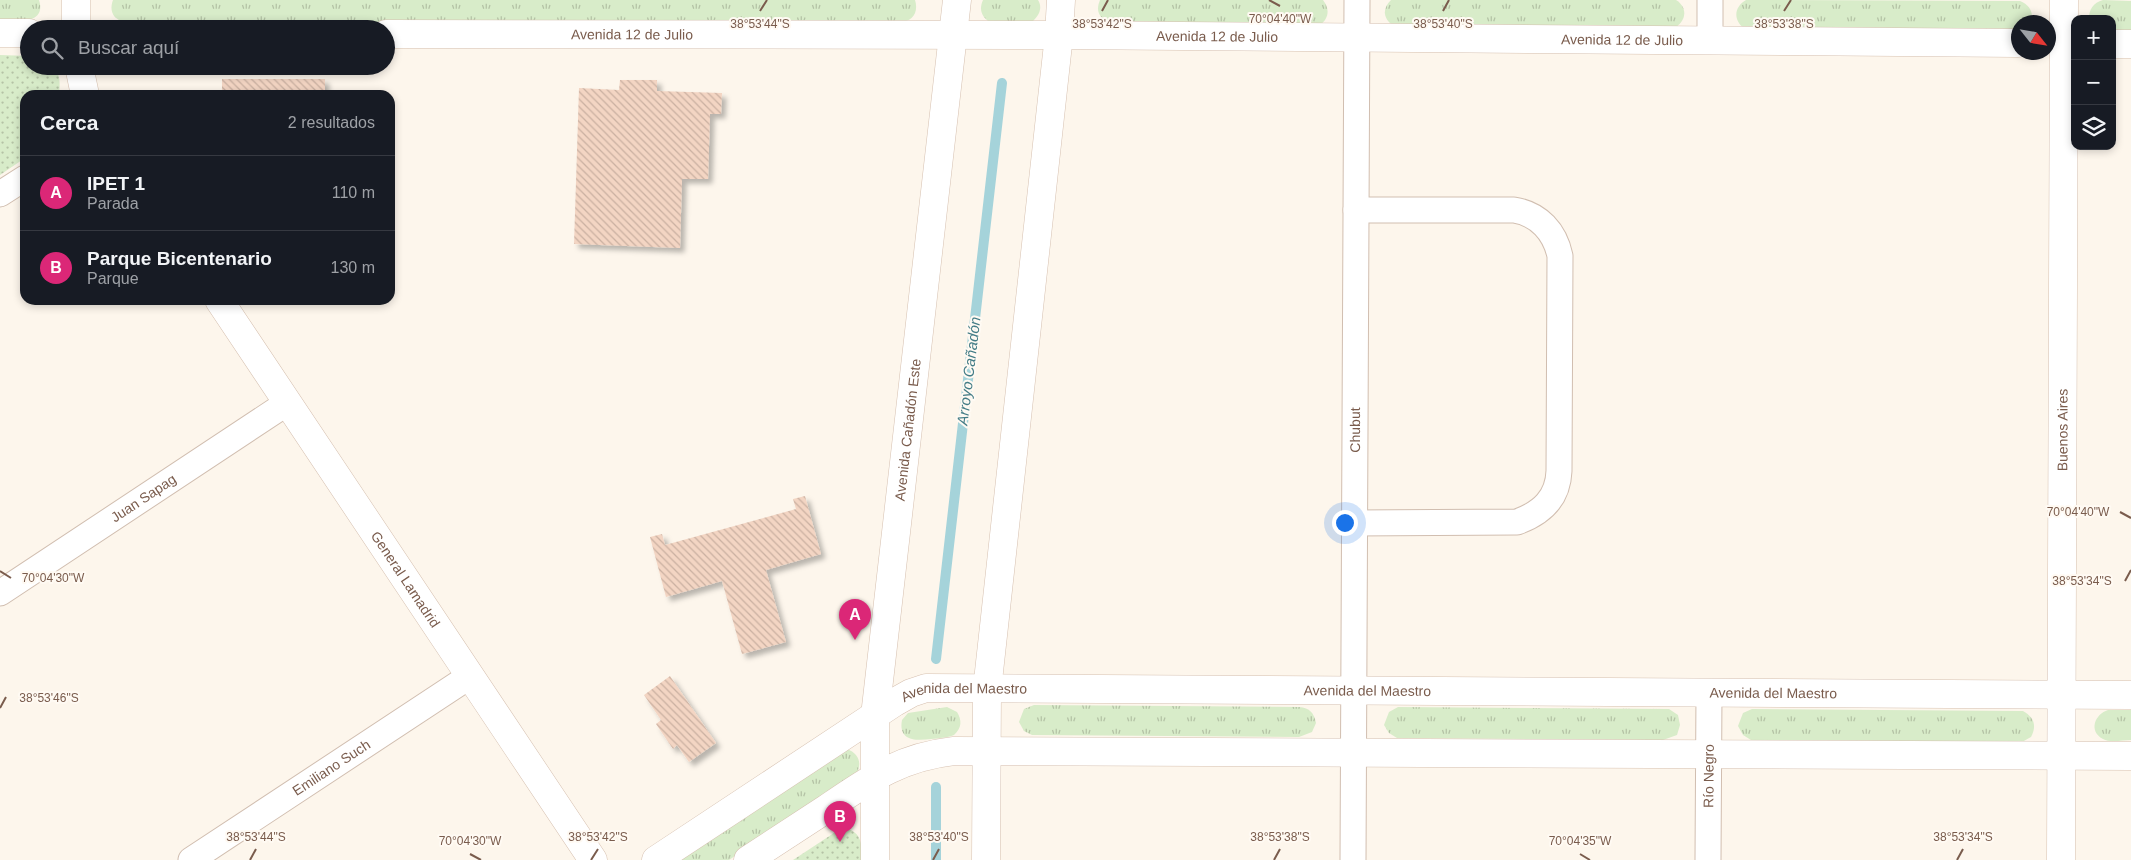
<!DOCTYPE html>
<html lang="es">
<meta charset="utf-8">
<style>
:root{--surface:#171b24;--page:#242831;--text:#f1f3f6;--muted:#9ea1a6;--line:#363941;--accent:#db2777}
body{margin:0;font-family:Arial,sans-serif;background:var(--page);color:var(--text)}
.controls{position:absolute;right:15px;top:15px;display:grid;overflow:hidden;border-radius:10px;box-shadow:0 2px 8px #0003}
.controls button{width:45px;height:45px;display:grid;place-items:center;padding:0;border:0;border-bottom:1px solid var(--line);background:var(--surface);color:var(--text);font:25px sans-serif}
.compass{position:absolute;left:2011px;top:15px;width:45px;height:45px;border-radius:50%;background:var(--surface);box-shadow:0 2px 8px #0003;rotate:121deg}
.you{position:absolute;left:1344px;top:522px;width:18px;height:18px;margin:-12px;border:4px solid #fff;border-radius:50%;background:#1a73e8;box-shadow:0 0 0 8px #1a73e833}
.badge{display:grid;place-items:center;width:32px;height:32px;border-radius:50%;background:var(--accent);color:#fff;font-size:16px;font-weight:700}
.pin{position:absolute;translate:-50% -41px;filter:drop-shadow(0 1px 2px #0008)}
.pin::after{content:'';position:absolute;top:26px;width:18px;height:15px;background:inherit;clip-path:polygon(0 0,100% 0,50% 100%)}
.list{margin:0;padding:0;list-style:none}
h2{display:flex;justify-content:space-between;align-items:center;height:65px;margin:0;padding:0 20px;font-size:21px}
h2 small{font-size:16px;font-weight:400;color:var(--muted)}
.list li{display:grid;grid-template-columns:32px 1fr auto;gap:15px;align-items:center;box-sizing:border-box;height:75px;padding:0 20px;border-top:1px solid var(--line)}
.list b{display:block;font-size:19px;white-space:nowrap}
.list p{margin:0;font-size:16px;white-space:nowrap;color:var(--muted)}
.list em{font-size:16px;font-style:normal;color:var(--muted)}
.icon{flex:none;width:28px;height:28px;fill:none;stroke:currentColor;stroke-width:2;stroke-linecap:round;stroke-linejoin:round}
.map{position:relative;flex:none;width:2131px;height:860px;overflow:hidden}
.search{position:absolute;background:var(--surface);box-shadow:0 2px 8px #0003;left:20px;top:20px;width:375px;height:55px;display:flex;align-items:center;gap:12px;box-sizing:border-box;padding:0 18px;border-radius:28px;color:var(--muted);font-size:19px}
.panel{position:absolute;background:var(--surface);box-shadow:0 2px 8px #0003;left:20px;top:90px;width:375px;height:215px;border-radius:15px}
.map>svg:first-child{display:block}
</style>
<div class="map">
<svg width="2131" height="860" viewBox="0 0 2131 860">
<defs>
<pattern id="grass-tufts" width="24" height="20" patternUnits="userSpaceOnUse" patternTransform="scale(1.25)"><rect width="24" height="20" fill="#d8ecc9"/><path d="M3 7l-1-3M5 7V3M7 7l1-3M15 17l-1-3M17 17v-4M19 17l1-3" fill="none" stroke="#b4c2a5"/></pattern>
<pattern id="park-dots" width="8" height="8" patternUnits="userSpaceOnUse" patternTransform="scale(1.25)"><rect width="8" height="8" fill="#d8ecc9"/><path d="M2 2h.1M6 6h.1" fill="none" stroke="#b4c2a5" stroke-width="1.8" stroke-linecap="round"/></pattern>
<pattern id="building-back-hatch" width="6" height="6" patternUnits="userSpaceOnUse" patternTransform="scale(1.25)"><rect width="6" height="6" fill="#f3d5c3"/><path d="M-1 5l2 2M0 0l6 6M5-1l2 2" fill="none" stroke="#cab0a1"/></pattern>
<filter id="shadow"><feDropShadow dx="4.5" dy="4.5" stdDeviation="2.5" flood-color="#0004"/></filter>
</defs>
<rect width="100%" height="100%" fill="#fdf6ec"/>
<g fill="url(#grass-tufts)">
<path d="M0 0H39C47 25 16 21 0 21Z"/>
<path d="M113 0H915C919 13 912 22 899 22H124C113 19 109 11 113 0Z"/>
<path d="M983 0H1038C1043 8 1039 16 1032 22H989C981 16 979 9 983 0Z"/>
<path d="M1100 0H1323C1330 9 1329 18 1320 25L1106 22C1098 15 1096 10 1100 0Z"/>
<path d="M1391 0H1676C1687 7 1687 19 1676 27L1393 26C1383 18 1382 9 1391 0Z"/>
<path d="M1746 0 2020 1C2030 5 2034 13 2031 22H2018V31L1744 28C1733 20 1734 7 1746 0Z"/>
<path d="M2103 0 2131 1V31H2112V19H2089C2089 9 2093 3 2103 0Z"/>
<path d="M1034 705 1299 707C1310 708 1314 713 1316 723L1312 732 1299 737 1032 735 1024 731 1019 722 1024 709Z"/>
<path d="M947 707 957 712C962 720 962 728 954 735 947 738 939 738 931 739 916 741 898 741 902 720L908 713Z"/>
<polygon points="1398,707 1669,709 1678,715 1680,725 1677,735 1663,740 1397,738 1389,733 1384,725 1389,712"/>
<path d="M1752 709 2023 711C2034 717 2037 726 2031 737L2022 742 1751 740 1743 735 1738 726 1743 713Z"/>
<path d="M2108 710H2131V740C2123 740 2110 743 2103 739 2088 731 2095 714 2108 710Z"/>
<path d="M847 749C858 753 863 763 856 774L729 860H675Z"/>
</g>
<g fill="url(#park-dots)">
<path d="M0 55 29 56V66H53C61 75 60 84 59 95H25V158L0 175Z"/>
<path d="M846 828C862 833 862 845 862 860H793L840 829Z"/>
</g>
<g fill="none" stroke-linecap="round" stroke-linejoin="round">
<g stroke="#a5d3da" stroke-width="10">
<polyline points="936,659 1002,83"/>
<polyline points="936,860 936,787"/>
</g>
</g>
<g fill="url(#building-back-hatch)" filter="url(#shadow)">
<rect x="222" y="79" width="103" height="16"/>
<polygon points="620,80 657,80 657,91 722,93 721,114 710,114 708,179 682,179 680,248 574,244 579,88 619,90"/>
<polygon points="805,496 821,554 766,570 786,642 742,654 722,581 666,597 650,537 662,534 665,545 796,509 793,499"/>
<polygon points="670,676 716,743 689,762 677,745 673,749 656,724 661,720 644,695"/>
</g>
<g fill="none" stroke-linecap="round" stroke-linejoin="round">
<g stroke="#d1beb0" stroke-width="27">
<g id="street">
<polyline points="1710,0 1710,41"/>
<polyline points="0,194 25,178"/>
<path d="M1354 523 1517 522C1542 513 1558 498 1559 471L1560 256C1555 232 1539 214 1514 210H1356"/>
<path id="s1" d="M0 593 287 403"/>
<path id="s2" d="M191 860 470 676"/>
<path id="s3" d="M1353 860 1357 0"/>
<path id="s4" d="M1708 860 1709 693"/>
</g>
</g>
<g stroke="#d6c0b0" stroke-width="29">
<g id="secondary">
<polyline points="76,0 76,29"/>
<polyline points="0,33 29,33"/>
<path id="s5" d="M386 34 1059 35 2018 43"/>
<polyline points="2112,44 2131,44"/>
<polyline points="79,66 85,95"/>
<path id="s6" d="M219 300 593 860"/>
<path id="s7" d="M656 860 895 702 911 693 926 688 2131 695"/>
<path d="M748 860C774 843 800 826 826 809 870 779 900 757 954 751L2131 756"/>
<path id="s8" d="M875 860V716L957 0"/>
<polyline points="986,860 987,690 1059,35 1061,0"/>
<path id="s9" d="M2061 860 2064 0"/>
</g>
</g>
<use href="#street" stroke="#fff" stroke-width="25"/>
<use href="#secondary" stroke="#fff" stroke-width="28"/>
</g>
<path fill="none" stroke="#7a5c4d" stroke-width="2" d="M1269 0 1280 6M760 11 767 0M1102 11 1108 0M1443 11 1449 0M1784 11 1791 0M2120 512 2131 518M0 571 11 578M2125 581 2131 570M0 708 6 697M470 854 481 860M1580 854 1590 860M250 860 256 849M591 860 598 849M933 860 939 849M1274 860 1280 849M1957 860 1963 849"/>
<g text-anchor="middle" stroke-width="4" stroke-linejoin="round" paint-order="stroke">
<g font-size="14" fill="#7a5c4d" stroke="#fffaf3">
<text dy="5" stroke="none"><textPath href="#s5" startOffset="246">Avenida 12 de Julio</textPath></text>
<text dy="5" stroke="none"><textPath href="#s5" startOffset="831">Avenida 12 de Julio</textPath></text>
<text dy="5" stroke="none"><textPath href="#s5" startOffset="1236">Avenida 12 de Julio</textPath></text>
<text dy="5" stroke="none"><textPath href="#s8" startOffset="432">Avenida Cañadón Este</textPath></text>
<text dy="5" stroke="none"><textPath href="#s3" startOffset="430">Chubut</textPath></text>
<text dy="5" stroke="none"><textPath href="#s9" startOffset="430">Buenos Aires</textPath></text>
<text dy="5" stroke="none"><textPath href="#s1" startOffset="172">Juan Sapag</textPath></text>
<text dy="5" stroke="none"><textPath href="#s6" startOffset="336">General Lamadrid</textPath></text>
<text dy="5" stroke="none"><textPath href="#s7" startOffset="762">Avenida del Maestro</textPath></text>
<text dy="5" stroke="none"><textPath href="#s7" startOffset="1168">Avenida del Maestro</textPath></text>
<text dy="5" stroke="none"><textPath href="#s7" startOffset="358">Avenida del Maestro</textPath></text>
<text dy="5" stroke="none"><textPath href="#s2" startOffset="168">Emiliano Such</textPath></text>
<text dy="5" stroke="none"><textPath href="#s4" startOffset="84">Río Negro</textPath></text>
</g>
<g font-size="15" font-style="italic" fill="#437c86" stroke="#fffaf3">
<text transform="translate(969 371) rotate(-83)" y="5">Arroyo Cañadón</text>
</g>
</g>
<g font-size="12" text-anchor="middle" fill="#7a5c4d" stroke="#fffaf3" stroke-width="4" stroke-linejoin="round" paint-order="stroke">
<text x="1280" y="23">70°04'40"W</text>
<text x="760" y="28">38°53'44"S</text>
<text x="1102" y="28">38°53'42"S</text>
<text x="1443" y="28">38°53'40"S</text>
<text x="1784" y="28">38°53'38"S</text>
<text x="2078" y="516">70°04'40"W</text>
<text x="53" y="582">70°04'30"W</text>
<text x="2082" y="585">38°53'34"S</text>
<text x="49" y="702">38°53'46"S</text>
<text x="256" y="841">38°53'44"S</text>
<text x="598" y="841">38°53'42"S</text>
<text x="939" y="841">38°53'40"S</text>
<text x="1280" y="841">38°53'38"S</text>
<text x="1963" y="841">38°53'34"S</text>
<text x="470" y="845">70°04'30"W</text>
<text x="1580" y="845">70°04'35"W</text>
</g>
</svg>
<div class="controls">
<button>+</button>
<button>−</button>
<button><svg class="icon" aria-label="layers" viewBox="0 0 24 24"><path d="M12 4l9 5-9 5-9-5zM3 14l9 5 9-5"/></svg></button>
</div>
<svg class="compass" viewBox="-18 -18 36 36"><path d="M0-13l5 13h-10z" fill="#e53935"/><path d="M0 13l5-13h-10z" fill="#9ea1a6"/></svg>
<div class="you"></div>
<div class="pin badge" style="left:855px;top:640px">A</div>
<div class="pin badge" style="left:840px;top:842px">B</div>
<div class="search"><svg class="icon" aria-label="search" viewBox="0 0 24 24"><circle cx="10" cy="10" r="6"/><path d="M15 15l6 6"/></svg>Buscar aquí</div>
<section class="panel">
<h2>Cerca<small>2 resultados</small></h2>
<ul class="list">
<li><span class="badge">A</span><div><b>IPET 1</b><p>Parada</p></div><em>110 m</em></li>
<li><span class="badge">B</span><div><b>Parque Bicentenario</b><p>Parque</p></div><em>130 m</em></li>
</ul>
</section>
</div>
